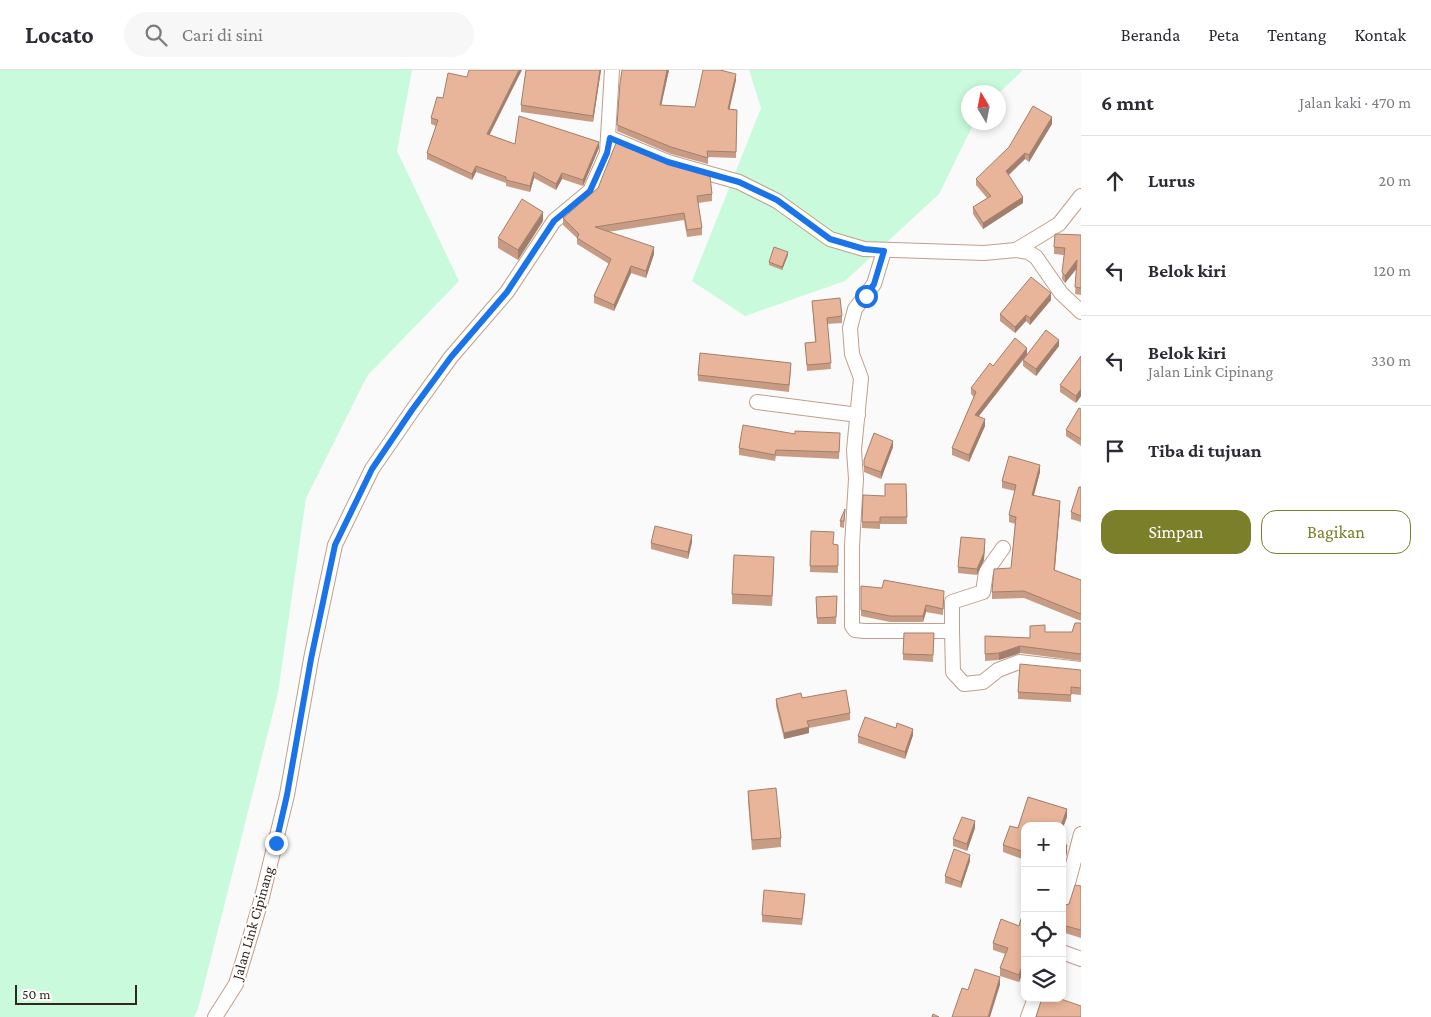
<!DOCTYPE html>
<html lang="id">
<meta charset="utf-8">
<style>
:root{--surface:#fff;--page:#f7f7f7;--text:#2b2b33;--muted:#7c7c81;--line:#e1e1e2;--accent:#7b7f29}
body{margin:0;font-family:"Crimson Pro",serif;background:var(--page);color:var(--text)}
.controls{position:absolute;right:15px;bottom:15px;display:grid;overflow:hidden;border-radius:10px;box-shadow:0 2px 8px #0003}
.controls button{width:45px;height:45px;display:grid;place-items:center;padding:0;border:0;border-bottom:1px solid var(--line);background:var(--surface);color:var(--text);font:25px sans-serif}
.compass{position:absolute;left:961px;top:15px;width:45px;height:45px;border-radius:50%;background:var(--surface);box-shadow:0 2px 8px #0003;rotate:350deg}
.scale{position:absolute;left:15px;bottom:12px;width:122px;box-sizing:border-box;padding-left:5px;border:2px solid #33261e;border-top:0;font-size:14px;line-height:18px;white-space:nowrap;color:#33261e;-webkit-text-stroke:4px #fff;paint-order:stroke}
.stop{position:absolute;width:15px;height:15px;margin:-11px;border:4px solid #1a73e8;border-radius:50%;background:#fff}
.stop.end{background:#1a73e8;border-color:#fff;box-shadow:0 1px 5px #0008}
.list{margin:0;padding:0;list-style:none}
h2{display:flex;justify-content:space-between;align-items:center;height:65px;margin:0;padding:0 20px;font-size:21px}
h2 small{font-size:16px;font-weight:400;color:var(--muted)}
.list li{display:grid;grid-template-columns:32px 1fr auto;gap:15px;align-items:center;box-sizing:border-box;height:90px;padding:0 20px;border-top:1px solid var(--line)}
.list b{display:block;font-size:19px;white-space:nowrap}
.list p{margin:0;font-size:16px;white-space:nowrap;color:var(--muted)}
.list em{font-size:16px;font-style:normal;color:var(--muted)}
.actions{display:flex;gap:10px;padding:15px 20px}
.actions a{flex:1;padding:11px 0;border:1px solid var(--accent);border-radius:15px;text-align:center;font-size:18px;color:var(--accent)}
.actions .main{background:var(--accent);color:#fff}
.icon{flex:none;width:28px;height:28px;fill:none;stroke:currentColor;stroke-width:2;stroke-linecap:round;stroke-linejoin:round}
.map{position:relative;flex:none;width:1081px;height:947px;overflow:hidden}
header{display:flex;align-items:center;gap:30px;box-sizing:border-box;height:70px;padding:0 25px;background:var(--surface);border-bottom:1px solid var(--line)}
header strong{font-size:24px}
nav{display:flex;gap:28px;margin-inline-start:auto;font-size:18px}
.search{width:350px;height:45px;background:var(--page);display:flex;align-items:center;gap:12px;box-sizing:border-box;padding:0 18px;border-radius:28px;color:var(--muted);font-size:19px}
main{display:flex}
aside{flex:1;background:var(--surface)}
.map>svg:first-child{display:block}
</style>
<header>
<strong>Locato</strong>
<div class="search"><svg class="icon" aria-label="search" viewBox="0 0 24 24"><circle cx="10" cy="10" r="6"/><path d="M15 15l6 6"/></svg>Cari di sini</div>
<nav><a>Beranda</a><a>Peta</a><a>Tentang</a><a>Kontak</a></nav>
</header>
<main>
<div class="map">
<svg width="1081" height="947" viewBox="0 0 1081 947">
<rect width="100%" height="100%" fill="#fafafa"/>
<g fill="#c8fadb">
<polygon points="0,0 412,0 397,81 459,211 367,306 306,428 278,623 198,939 194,947 0,947"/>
<polygon points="749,0 1023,0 999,23 968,22 968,52 974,53 939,124 845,211 745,246 692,211 761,38"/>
</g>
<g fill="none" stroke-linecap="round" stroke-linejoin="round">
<g stroke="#c09f8b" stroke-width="16">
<g id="street">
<polyline points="610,68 668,92 739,112 777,131 830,169 864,179 984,183 1016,180 1028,182 1036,187 1061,223 1081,242"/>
<polyline points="1016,180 1059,154 1081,126"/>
<polyline points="884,181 874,214 855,239 850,258 852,284 861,308 854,380 856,409 852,476 852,556 855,560 864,561 952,561 953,602 964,614 983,612 998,600 1019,592 1081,599"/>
<polyline points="757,332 858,345"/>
<polyline points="952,561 952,532 983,522 986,502 1003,478"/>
<polyline points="1062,836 1081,764"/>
<polyline points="1062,882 1081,889"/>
<polyline points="215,947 236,914 261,831 287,725 311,589 335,475 372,399 412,341 451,287 507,222 554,151 590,121 607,83 612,0"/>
<polyline points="1028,947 1035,928"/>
</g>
</g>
<use href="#street" stroke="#fff" stroke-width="14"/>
</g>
<g fill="#c89c84">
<polygon points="526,0 601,0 593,52 521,42 521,35"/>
<polygon points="622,0 669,0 661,35 695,37 736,10 729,39 737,40 736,88 708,87 708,94 671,84 617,61"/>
<polygon points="443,28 490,65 515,74 599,78 583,116 562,109 556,120 534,108 530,122 506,116 506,113 476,102 472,110 427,89 427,83 436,56 431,54 431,48"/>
<polygon points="1052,54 1029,92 1025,89 1009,105 1023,133 983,159 973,144 973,137 987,128 976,115 976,109"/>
<polygon points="598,118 712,124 712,131 698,133 702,158 702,165 687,167 684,150 608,162 654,184 646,208 631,203 614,241 594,233 594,226 609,194 577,174 577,168 563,155 563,148"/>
<polygon points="543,151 518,190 498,178 498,168"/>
<polygon points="1081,165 1081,225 1075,224 1077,198 1065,213 1062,209 1064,185 1054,184 1054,177"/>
<polygon points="788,185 782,200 769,195 769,192"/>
<polygon points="1051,230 1030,255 1026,251 1015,263 1000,251 1000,244"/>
<polygon points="812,231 842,246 842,253 827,254 831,299 807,301 805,273 815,272"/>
<polygon points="1059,276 1036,306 1023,296 1023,290 979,346 985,356 969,392 952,385 952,378 974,327 971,324 971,318 993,296 1027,284"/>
<polygon points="1081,286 1081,326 1076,333 1060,322 1060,315"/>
<polygon points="791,300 789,322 698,311 698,305"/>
<polygon points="1081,339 1081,376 1066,366 1066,360"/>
<polygon points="840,370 839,389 776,386 775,391 739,385 739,378"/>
<polygon points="893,377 881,409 864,402 864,390"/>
<polygon points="1040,402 1034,425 1060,438 1055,500 1081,510 1081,551 1024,528 992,529 992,522 1011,498 1015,454 1009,452 1009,445 1015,421 1002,418 1002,411"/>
<polygon points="906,414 907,454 880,454 880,459 862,458 862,452 885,426"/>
<polygon points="1081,417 1081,452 1071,449 1071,442"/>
<polygon points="845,445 844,458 840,457 840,451"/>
<polygon points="811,461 834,474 838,475 838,503 810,502"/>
<polygon points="692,472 688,489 651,479 651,473"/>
<polygon points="985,476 984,490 977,505 958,503 958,497"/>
<polygon points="774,497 772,536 732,534 732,524"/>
<polygon points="861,516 944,528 943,545 926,542 923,552 890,552 861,546"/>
<polygon points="837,526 836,554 817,554 816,527"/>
<polygon points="1081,553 1081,591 1020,583 999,590 985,591 985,566 1030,568 1045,562 1072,562"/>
<polygon points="934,563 933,592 903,590 903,584"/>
<polygon points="1081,600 1081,625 1071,624 1071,632 1018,629 1018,622"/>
<polygon points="802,628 850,643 850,650 809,658 809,663 784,669 776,636 776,629"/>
<polygon points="896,658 913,665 905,689 858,673 858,666"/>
<polygon points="748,721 781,768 781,777 752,780 748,731"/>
<polygon points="1028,727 1067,739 1067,747 1062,760 1062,756 1025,756 1025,790 1003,782 1003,775 1010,756 1018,758"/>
<polygon points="975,758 967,781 953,776 953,769"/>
<polygon points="970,791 961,818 945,813 945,806"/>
<polygon points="1081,816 1081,868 1062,862 1062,836 1069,834"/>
<polygon points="805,830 802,855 762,852 762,845"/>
<polygon points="1025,836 1025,896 1019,912 1000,906 1000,898 1005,884 993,880 993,873 1019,856"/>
</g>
<g fill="#a27f6c">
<polygon points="519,0 522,0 487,70 487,64"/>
<polygon points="600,0 601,0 593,52 593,46"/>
<polygon points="667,0 669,0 660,41 660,35"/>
<polygon points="736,4 736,10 728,46 728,39"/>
<polygon points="1052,47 1052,54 1029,92 1029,85"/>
<polygon points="599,72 599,78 583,116 583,110"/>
<polygon points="1025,83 1025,89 1006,107 1006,101"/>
<polygon points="476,96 476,102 472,110 472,104"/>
<polygon points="534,102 534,108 530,122 530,116"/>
<polygon points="562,103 562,109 556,120 556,114"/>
<polygon points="1023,127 1023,133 983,159 983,153"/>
<polygon points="543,142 543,151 518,190 518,180"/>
<polygon points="654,177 654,184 646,208 646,201"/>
<polygon points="788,182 788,185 782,200 782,197"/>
<polygon points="1077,190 1077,198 1065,213 1065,206"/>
<polygon points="631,196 631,203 614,241 614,235"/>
<polygon points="1051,223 1051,230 1030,255 1030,248"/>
<polygon points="1026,245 1026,251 1015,263 1015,257"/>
<polygon points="1059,270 1059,276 1036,306 1036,299"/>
<polygon points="1027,278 1027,284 975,351 975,345"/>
<polygon points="1081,319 1081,326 1076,333 1076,326"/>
<polygon points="985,349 985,356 969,392 969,385"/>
<polygon points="893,371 893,377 881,409 881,402"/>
<polygon points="1040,395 1040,402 1032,432 1032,425"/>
<polygon points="1060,431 1060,438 1054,507 1054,500"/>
<polygon points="692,465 692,472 688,489 688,482"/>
<polygon points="985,469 984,490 977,505 977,499"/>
<polygon points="926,535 926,542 923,552 923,546"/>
<polygon points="1020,576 1020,583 999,590 999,583"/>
<polygon points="809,657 809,663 784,669 784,663"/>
<polygon points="913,659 913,665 905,689 905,682"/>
<polygon points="1067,739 1067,747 1062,760 1062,756 1061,756"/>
<polygon points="975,751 975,758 967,781 967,774"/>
<polygon points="1067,775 1067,783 1062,801 1062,793"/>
<polygon points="970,785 970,791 961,818 961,812"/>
<polygon points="1025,888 1025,896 1019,912 1019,905"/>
<polygon points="1000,907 1000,915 990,947 988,947"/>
<polygon points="1064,909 1064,916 1062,922 1062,914"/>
</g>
<g fill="#e8b59a" stroke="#a27f6c">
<polygon points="469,0 519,0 487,64 515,74 519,46 599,72 583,110 562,103 556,114 534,102 530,116 506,110 506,107 476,96 472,104 427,83 438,50 431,48 437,27 443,28 448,3 467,7"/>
<polygon points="526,0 600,0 593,46 521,35"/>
<polygon points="622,0 667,0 660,35 695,37 703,0 720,0 736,4 728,39 737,40 736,82 707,81 708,88 671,77 617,55 620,13"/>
<polygon points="1033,36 1052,47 1029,85 1025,83 1006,101 1023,127 983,153 973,137 991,126 976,109 1009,77"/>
<polygon points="616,73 665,93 710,106 712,124 697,126 702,158 687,160 684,143 595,157 654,177 646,201 631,196 614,235 594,226 611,189 577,168 579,164 563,148 598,118"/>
<polygon points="522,129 543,142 518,180 498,168"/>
<polygon points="1055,164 1081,165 1081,218 1075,217 1077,190 1065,206 1062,202 1065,178 1054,177"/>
<polygon points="774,177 788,182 782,197 769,192"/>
<polygon points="1031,207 1051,223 1030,248 1026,245 1015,257 1000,244"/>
<polygon points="840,228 842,246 827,248 831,293 807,295 805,273 816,272 812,231"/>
<polygon points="1046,260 1059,270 1036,299 1023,290"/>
<polygon points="1015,268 1027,278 975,345 985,349 969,385 952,378 976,322 971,318 990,293 993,296"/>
<polygon points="700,283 791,293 789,315 698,305"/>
<polygon points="1081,286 1081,319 1076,326 1060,315"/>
<polygon points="1079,338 1081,339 1081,369 1066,360"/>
<polygon points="743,355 795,364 795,361 840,363 839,382 776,380 775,385 739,378"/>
<polygon points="874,363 893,371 881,402 864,396 864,390"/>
<polygon points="1009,386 1040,395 1032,425 1060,431 1054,500 1081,510 1081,544 1024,521 992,522 994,499 1011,498 1016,447 1009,445 1016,415 1002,411"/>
<polygon points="885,414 906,414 907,447 880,447 880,452 862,452 863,425 885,426"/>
<polygon points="1079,417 1081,417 1081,446 1071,442"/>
<polygon points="845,439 844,451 840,451"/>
<polygon points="655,456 692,465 688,482 651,473"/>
<polygon points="811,461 834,462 833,474 838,475 838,496 810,496"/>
<polygon points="961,467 985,469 984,483 977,499 958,497"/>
<polygon points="734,485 774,487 772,526 732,524"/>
<polygon points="884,510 944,521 943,539 926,535 923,546 890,546 861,540 861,516 882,518"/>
<polygon points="837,526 836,547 817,548 816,527"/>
<polygon points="1075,553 1081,553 1081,584 1020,576 999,583 985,584 985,566 1030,568 1030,556 1045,555 1045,562 1072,562"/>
<polygon points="904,563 934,563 933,585 903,584"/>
<polygon points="1020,594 1081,600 1081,618 1071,617 1071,625 1018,622"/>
<polygon points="846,620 850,643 807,651 809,657 784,663 776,629 801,623 802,628"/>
<polygon points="865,647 896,658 897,653 913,659 905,682 858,666"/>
<polygon points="776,718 781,768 752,770 748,721"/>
<polygon points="1028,727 1067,739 1061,756 1025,756 1025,782 1003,775 1010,756 1018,758"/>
<polygon points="962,747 975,751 967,774 953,769"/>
<polygon points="1062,774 1067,775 1062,793"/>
<polygon points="954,779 970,785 961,812 945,806"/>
<polygon points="1075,815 1081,816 1081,860 1062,855 1062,836 1069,834"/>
<polygon points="764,820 805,824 802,849 762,845"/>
<polygon points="1025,836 1025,888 1019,905 1000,898 1008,878 993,873 1001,849 1019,856"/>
<polygon points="975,899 1000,907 988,947 952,947 962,918 968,920"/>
<polygon points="1042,928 1058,928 1081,936 1081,947 1036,947"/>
<polygon points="933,944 939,947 932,947"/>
</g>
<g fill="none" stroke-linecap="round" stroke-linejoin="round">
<polyline stroke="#1a73e8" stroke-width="6" points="276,773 287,725 311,589 335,475 372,399 412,340 451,287 507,222 554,151 590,121 607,83 610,68 668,92 739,112 777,130 830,169 864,179 884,181 874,214 866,226"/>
</g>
<g text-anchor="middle" stroke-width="4" stroke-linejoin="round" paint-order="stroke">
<g font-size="15" fill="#33261e" stroke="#fff">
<text transform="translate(253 853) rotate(-74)" y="5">Jalan Link Cipinang</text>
</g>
</g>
</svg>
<div class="controls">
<button>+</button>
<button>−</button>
<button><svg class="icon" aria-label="locate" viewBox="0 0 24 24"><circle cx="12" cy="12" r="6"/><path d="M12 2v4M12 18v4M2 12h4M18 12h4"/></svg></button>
<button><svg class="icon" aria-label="layers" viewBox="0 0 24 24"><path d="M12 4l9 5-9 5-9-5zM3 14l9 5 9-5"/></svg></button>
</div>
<svg class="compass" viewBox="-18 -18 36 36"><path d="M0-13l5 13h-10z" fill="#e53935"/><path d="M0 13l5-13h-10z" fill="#7c7c81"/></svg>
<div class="scale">50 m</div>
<div class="stop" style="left:866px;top:226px"></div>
<div class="stop end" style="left:276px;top:773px"></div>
</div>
<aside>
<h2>6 mnt<small>Jalan kaki · 470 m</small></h2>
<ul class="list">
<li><svg class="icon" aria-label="ahead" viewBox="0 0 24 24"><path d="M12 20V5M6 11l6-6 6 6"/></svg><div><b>Lurus</b></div><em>20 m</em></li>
<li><svg class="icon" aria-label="left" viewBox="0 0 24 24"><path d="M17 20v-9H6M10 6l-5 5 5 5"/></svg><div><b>Belok kiri</b></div><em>120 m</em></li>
<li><svg class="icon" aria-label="left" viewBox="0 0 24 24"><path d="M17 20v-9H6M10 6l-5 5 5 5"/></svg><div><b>Belok kiri</b><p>Jalan Link Cipinang</p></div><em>330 m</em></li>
<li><svg class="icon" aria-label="arrive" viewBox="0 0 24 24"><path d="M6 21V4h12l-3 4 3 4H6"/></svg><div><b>Tiba di tujuan</b></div></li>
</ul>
<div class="actions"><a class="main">Simpan</a><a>Bagikan</a></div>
</aside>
</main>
